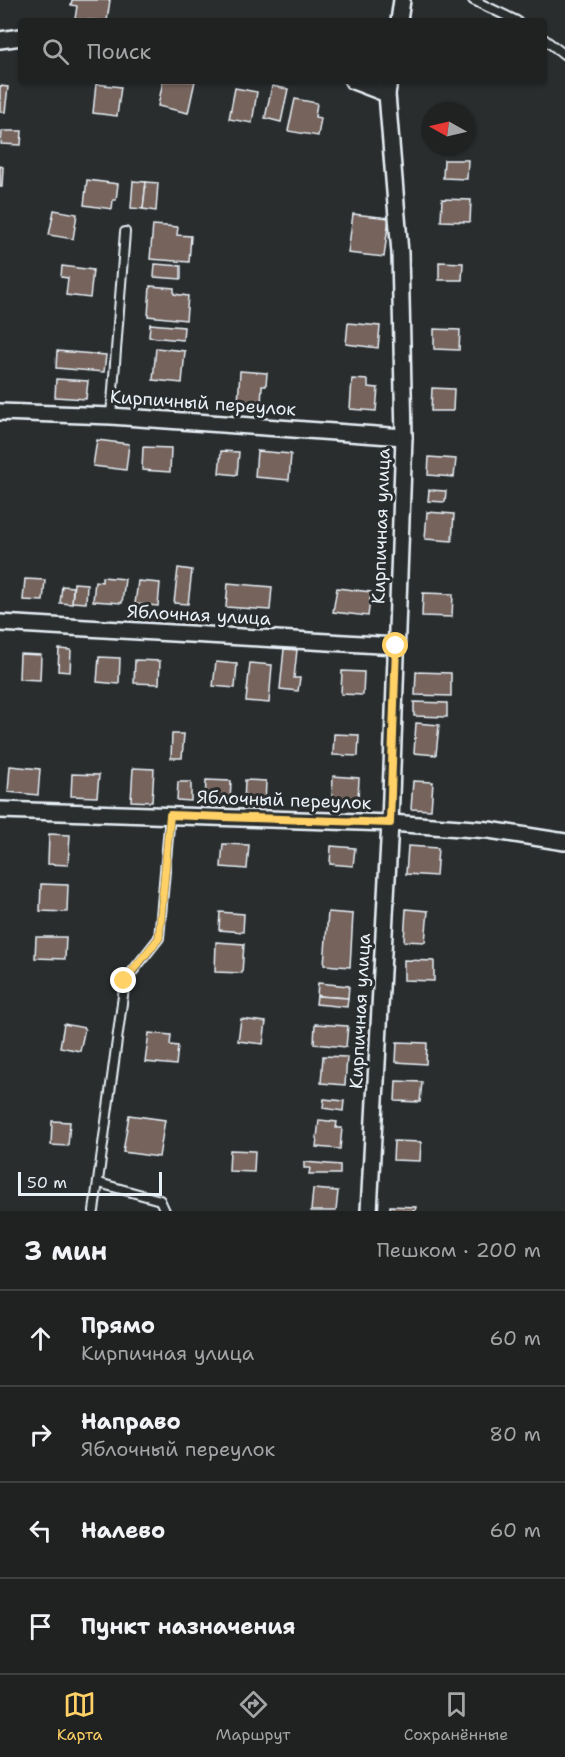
<!DOCTYPE html>
<html lang="ru">
<meta charset="utf-8">
<style>
:root{--surface:#202222;--page:#282a2a;--text:#f1f3f6;--muted:#a2a4a5;--line:#3d3f40;--accent:#ffd166}
body{margin:0;font-family:"Shantell Sans",sans-serif;background:var(--page);color:var(--text)}
.compass{position:absolute;left:421px;top:102px;width:54px;height:54px;border-radius:50%;background:var(--surface);box-shadow:0 2px 4px #0004;rotate:278deg}
.scale{position:absolute;left:18px;bottom:15px;width:144px;box-sizing:border-box;padding-left:6px;border:3px solid #e8f1f8;border-top:0;font-size:16px;line-height:21px;white-space:nowrap;color:#e8f1f8;-webkit-text-stroke:4px #2a2d2e;paint-order:stroke}
.stop{position:absolute;width:18px;height:18px;margin:-14px;border:4px solid #ffd166;border-radius:50%;background:#fff}
.stop.end{background:#ffd166;border-color:#fff;box-shadow:0 2px 6px #0008}
.list{margin:0;padding:0;list-style:none}
h2{display:flex;justify-content:space-between;align-items:center;height:78px;margin:0;padding:0 24px;font-size:26px}
h2 small{font-size:20px;font-weight:400;color:var(--muted)}
.list li{display:grid;grid-template-columns:39px 1fr auto;gap:18px;align-items:center;box-sizing:border-box;height:96px;padding:0 24px;border-top:2px solid var(--line)}
.list b{display:block;font-size:22px;white-space:nowrap}
.list p{margin:0;font-size:20px;white-space:nowrap;color:var(--muted)}
.list em{font-size:20px;font-style:normal;color:var(--muted)}
.icon{flex:none;width:33px;height:33px;fill:none;stroke:currentColor;stroke-width:2;stroke-linecap:round;stroke-linejoin:round}
.map{position:relative;flex:none;width:565px;height:1211px;overflow:hidden}
.search{position:absolute;background:var(--surface);box-shadow:0 2px 4px #0004;left:18px;right:18px;top:18px;height:66px;display:flex;align-items:center;gap:15px;box-sizing:border-box;padding:0 21px;border-radius:6px;color:var(--muted);font-size:22px}
.sheet{height:462px;background:var(--surface)}
nav{display:flex;justify-content:space-around;align-items:center;box-sizing:border-box;height:84px;border-top:2px solid var(--line);background:var(--surface);font-size:16px;color:var(--muted)}
nav a{display:grid;justify-items:center;gap:3px}
nav .on{color:var(--accent)}
.map>svg:first-child{display:block}
</style>
<div class="map">
<svg width="565" height="1211" viewBox="0 0 565 1211">
<rect width="100%" height="100%" fill="#2a2d2e"/>
<filter id="ink" filterUnits="userSpaceOnUse"><feTurbulence type="fractalNoise" baseFrequency=".0167" numOctaves="2"/><feDisplacementMap in="SourceGraphic" scale="12" xChannelSelector="R" yChannelSelector="G"/><feConvolveMatrix kernelMatrix="1 2 1 2 8 2 1 2 1" color-interpolation-filters="sRGB"/></filter>
<g filter="url(#ink)">
<g fill="#75635c" stroke="#e8f1f8" stroke-width="1.5">
<polygon points="72,0 110,0 107,21 75,19 77,6 71,5"/>
<polygon points="163,81 195,81 188,113 158,106"/>
<polygon points="96,84 121,87 117,116 93,113"/>
<polygon points="0,86 8,87 5,112 0,111"/>
<polygon points="272,86 288,89 281,122 265,118"/>
<polygon points="235,88 257,92 252,123 229,119"/>
<polygon points="295,99 317,103 315,117 321,118 318,136 288,131"/>
<polygon points="2,131 22,131 21,145 1,144"/>
<polygon points="444,160 468,160 467,179 443,178"/>
<polygon points="0,166 3,167 2,187 0,187"/>
<polygon points="87,180 118,184 116,200 113,200 112,209 84,205"/>
<polygon points="133,181 146,182 143,209 131,208"/>
<polygon points="146,182 158,183 156,211 143,209"/>
<polygon points="442,199 471,200 470,222 441,221"/>
<polygon points="54,210 77,214 73,239 49,235"/>
<polygon points="353,214 389,218 384,257 348,253"/>
<polygon points="153,225 178,227 177,235 191,236 189,262 150,259"/>
<polygon points="439,262 463,263 462,280 439,280"/>
<polygon points="155,264 181,266 181,279 154,277"/>
<polygon points="62,266 93,270 90,298 66,295 68,278 61,277"/>
<polygon points="150,286 174,288 174,294 188,296 186,320 148,316"/>
<polygon points="348,323 380,326 378,348 346,344"/>
<polygon points="150,324 184,327 183,340 149,337"/>
<polygon points="434,329 460,330 459,350 434,349"/>
<polygon points="156,348 185,351 182,383 153,380"/>
<polygon points="57,351 106,355 104,372 56,368"/>
<polygon points="240,371 267,373 266,386 262,386 261,405 238,404"/>
<polygon points="56,379 88,381 86,399 55,397"/>
<polygon points="352,379 368,380 368,387 378,388 376,411 350,409"/>
<polygon points="432,388 454,389 453,411 431,411"/>
<polygon points="97,440 129,444 126,470 93,466"/>
<polygon points="143,447 171,448 170,472 142,470"/>
<polygon points="221,451 239,452 237,475 219,473"/>
<polygon points="257,451 291,454 289,480 255,477"/>
<polygon points="429,457 456,459 454,477 428,475"/>
<polygon points="429,490 446,491 445,502 428,501"/>
<polygon points="427,512 454,514 452,541 425,539"/>
<polygon points="178,568 192,570 188,604 174,603"/>
<polygon points="102,577 125,579 122,603 93,601 95,581 102,582"/>
<polygon points="25,579 45,580 43,601 23,600"/>
<polygon points="138,581 160,583 158,606 135,604"/>
<polygon points="74,583 87,584 86,603 72,602"/>
<polygon points="228,583 272,587 270,610 226,607"/>
<polygon points="62,586 73,587 72,604 60,603"/>
<polygon points="337,588 371,592 368,616 333,612"/>
<polygon points="423,593 453,594 452,617 422,616"/>
<polygon points="59,649 71,650 70,672 58,671"/>
<polygon points="284,649 297,650 294,678 300,678 298,691 280,689"/>
<polygon points="20,654 41,655 40,680 19,679"/>
<polygon points="99,657 120,658 119,684 97,682"/>
<polygon points="135,660 160,661 159,684 134,683"/>
<polygon points="216,662 237,664 235,688 213,686"/>
<polygon points="250,663 272,665 269,703 246,701"/>
<polygon points="342,671 364,672 363,695 341,694"/>
<polygon points="416,672 451,673 451,696 415,695"/>
<polygon points="414,702 447,703 447,717 414,716"/>
<polygon points="416,723 439,725 436,755 414,753"/>
<polygon points="172,734 184,734 182,758 171,758"/>
<polygon points="334,734 359,735 358,756 333,755"/>
<polygon points="10,766 40,769 38,795 8,792"/>
<polygon points="133,768 154,769 152,802 131,801"/>
<polygon points="72,774 99,775 97,797 71,796"/>
<polygon points="333,776 359,778 358,799 332,798"/>
<polygon points="206,780 231,781 230,803 205,802"/>
<polygon points="245,780 266,781 265,805 244,804"/>
<polygon points="413,781 433,782 431,810 411,809"/>
<polygon points="178,782 191,782 191,801 177,800"/>
<polygon points="49,834 70,835 68,865 48,864"/>
<polygon points="223,844 249,845 247,869 221,867"/>
<polygon points="331,846 355,848 353,866 330,864"/>
<polygon points="408,846 438,848 436,876 406,874"/>
<polygon points="41,884 68,885 67,912 40,911"/>
<polygon points="406,909 428,911 425,942 404,941"/>
<polygon points="220,912 244,914 243,932 219,930"/>
<polygon points="328,912 353,914 350,967 324,965"/>
<polygon points="36,937 66,937 65,959 35,958"/>
<polygon points="216,942 244,944 242,973 215,972"/>
<polygon points="404,960 434,961 434,981 404,980"/>
<polygon points="318,983 349,986 348,998 317,996"/>
<polygon points="317,996 348,998 347,1007 316,1004"/>
<polygon points="241,1019 266,1022 263,1044 238,1041"/>
<polygon points="64,1024 85,1028 80,1051 60,1047"/>
<polygon points="315,1024 348,1026 346,1047 314,1044"/>
<polygon points="149,1033 171,1035 170,1045 178,1046 176,1065 145,1062"/>
<polygon points="397,1042 427,1043 426,1064 396,1062"/>
<polygon points="323,1056 347,1057 345,1085 321,1083"/>
<polygon points="396,1081 422,1082 420,1102 395,1101"/>
<polygon points="324,1099 344,1101 343,1111 323,1108"/>
<polygon points="129,1115 165,1120 159,1157 123,1152"/>
<polygon points="319,1120 337,1122 336,1128 342,1128 340,1149 316,1147"/>
<polygon points="52,1121 70,1122 68,1146 51,1145"/>
<polygon points="394,1141 421,1142 420,1161 393,1160"/>
<polygon points="230,1150 255,1151 254,1172 229,1171"/>
<polygon points="304,1162 340,1165 340,1174 309,1174 310,1168 304,1168"/>
<polygon points="313,1189 338,1191 336,1211 311,1211"/>
<polygon points="390,1206 416,1207 415,1211 390,1211"/>
</g>
<g fill="none" stroke-linecap="round" stroke-linejoin="round">
<g stroke="#e8f1f8" stroke-width="12">
<g id="service">
<polyline points="473,0 517,21"/>
<polyline points="544,39 565,55"/>
<polyline points="111,416 125,232"/>
<polyline points="99,1183 160,1200 165,1211"/>
<polyline points="94,1211 125,981 159,938 170,815"/>
</g>
</g>
<g stroke="#e8f1f8" stroke-width="20">
<g id="minor">
<polyline points="399,21 402,0"/>
<polyline points="0,40 21,37"/>
<polyline points="353,81 387,94"/>
<polyline points="0,412 111,416 404,437"/>
<polyline points="0,623 396,646"/>
<polyline points="0,810 390,823 489,830 565,842"/>
<polyline points="369,1211 390,823 404,437 400,253 387,94 389,81"/>
</g>
</g>
<use href="#service" stroke="#2a2d2e" stroke-width="8"/>
<use href="#minor" stroke="#2a2d2e" stroke-width="15"/>
</g>
</g>
<g fill="none" stroke-linecap="round" stroke-linejoin="round" filter="url(#ink)">
<polyline stroke="#ffd166" stroke-width="8" points="124,981 159,938 170,815 390,823 396,646"/>
</g>
<g text-anchor="middle" stroke-width="6" stroke-linejoin="round" paint-order="stroke">
<g font-size="18" fill="#e8f1f8" stroke="#2a2d2e">
<text transform="translate(203 403) rotate(4)" y="6">Кирпичный переулок</text>
<text transform="translate(381 526) rotate(-88)" y="6">Кирпичная улица</text>
<text transform="translate(199 615) rotate(3)" y="6">Яблочная улица</text>
<text transform="translate(284 800) rotate(2)" y="6">Яблочный переулок</text>
<text transform="translate(360 1011) rotate(-87)" y="6">Кирпичная улица</text>
</g>
</g>
</svg>
<svg class="compass" viewBox="-18 -18 36 36"><path d="M0-13l5 13h-10z" fill="#e53935"/><path d="M0 13l5-13h-10z" fill="#a2a4a5"/></svg>
<div class="scale">50 m</div>
<div class="stop" style="left:396px;top:646px"></div>
<div class="stop end" style="left:124px;top:981px"></div>
<div class="search"><svg class="icon" aria-label="search" viewBox="0 0 24 24"><circle cx="10" cy="10" r="6"/><path d="M15 15l6 6"/></svg>Поиск</div>
</div>
<section class="sheet">
<h2>3 мин<small>Пешком · 200 m</small></h2>
<ul class="list">
<li><svg class="icon" aria-label="ahead" viewBox="0 0 24 24"><path d="M12 20V5M6 11l6-6 6 6"/></svg><div><b>Прямо</b><p>Кирпичная улица</p></div><em>60 m</em></li>
<li><svg class="icon" aria-label="right" viewBox="0 0 24 24"><path d="M7 20v-9h11M14 6l5 5-5 5"/></svg><div><b>Направо</b><p>Яблочный переулок</p></div><em>80 m</em></li>
<li><svg class="icon" aria-label="left" viewBox="0 0 24 24"><path d="M17 20v-9H6M10 6l-5 5 5 5"/></svg><div><b>Налево</b></div><em>60 m</em></li>
<li><svg class="icon" aria-label="arrive" viewBox="0 0 24 24"><path d="M6 21V4h12l-3 4 3 4H6"/></svg><div><b>Пункт назначения</b></div></li>
</ul>
</section>
<nav>
<a class="on"><svg class="icon" aria-label="map" viewBox="0 0 24 24"><path d="M3 6l6-2 6 2 6-2v14l-6 2-6-2-6 2zM9 4v14M15 6v14"/></svg>Карта</a>
<a><svg class="icon" aria-label="directions" viewBox="0 0 24 24"><path d="M12 3l9 9-9 9-9-9zM9 14v-3h6M13 9l2 2-2 2"/></svg>Маршрут</a>
<a><svg class="icon" aria-label="saved" viewBox="0 0 24 24"><path d="M7 4h10v16l-5-4-5 4z"/></svg>Сохранённые</a>
</nav>
